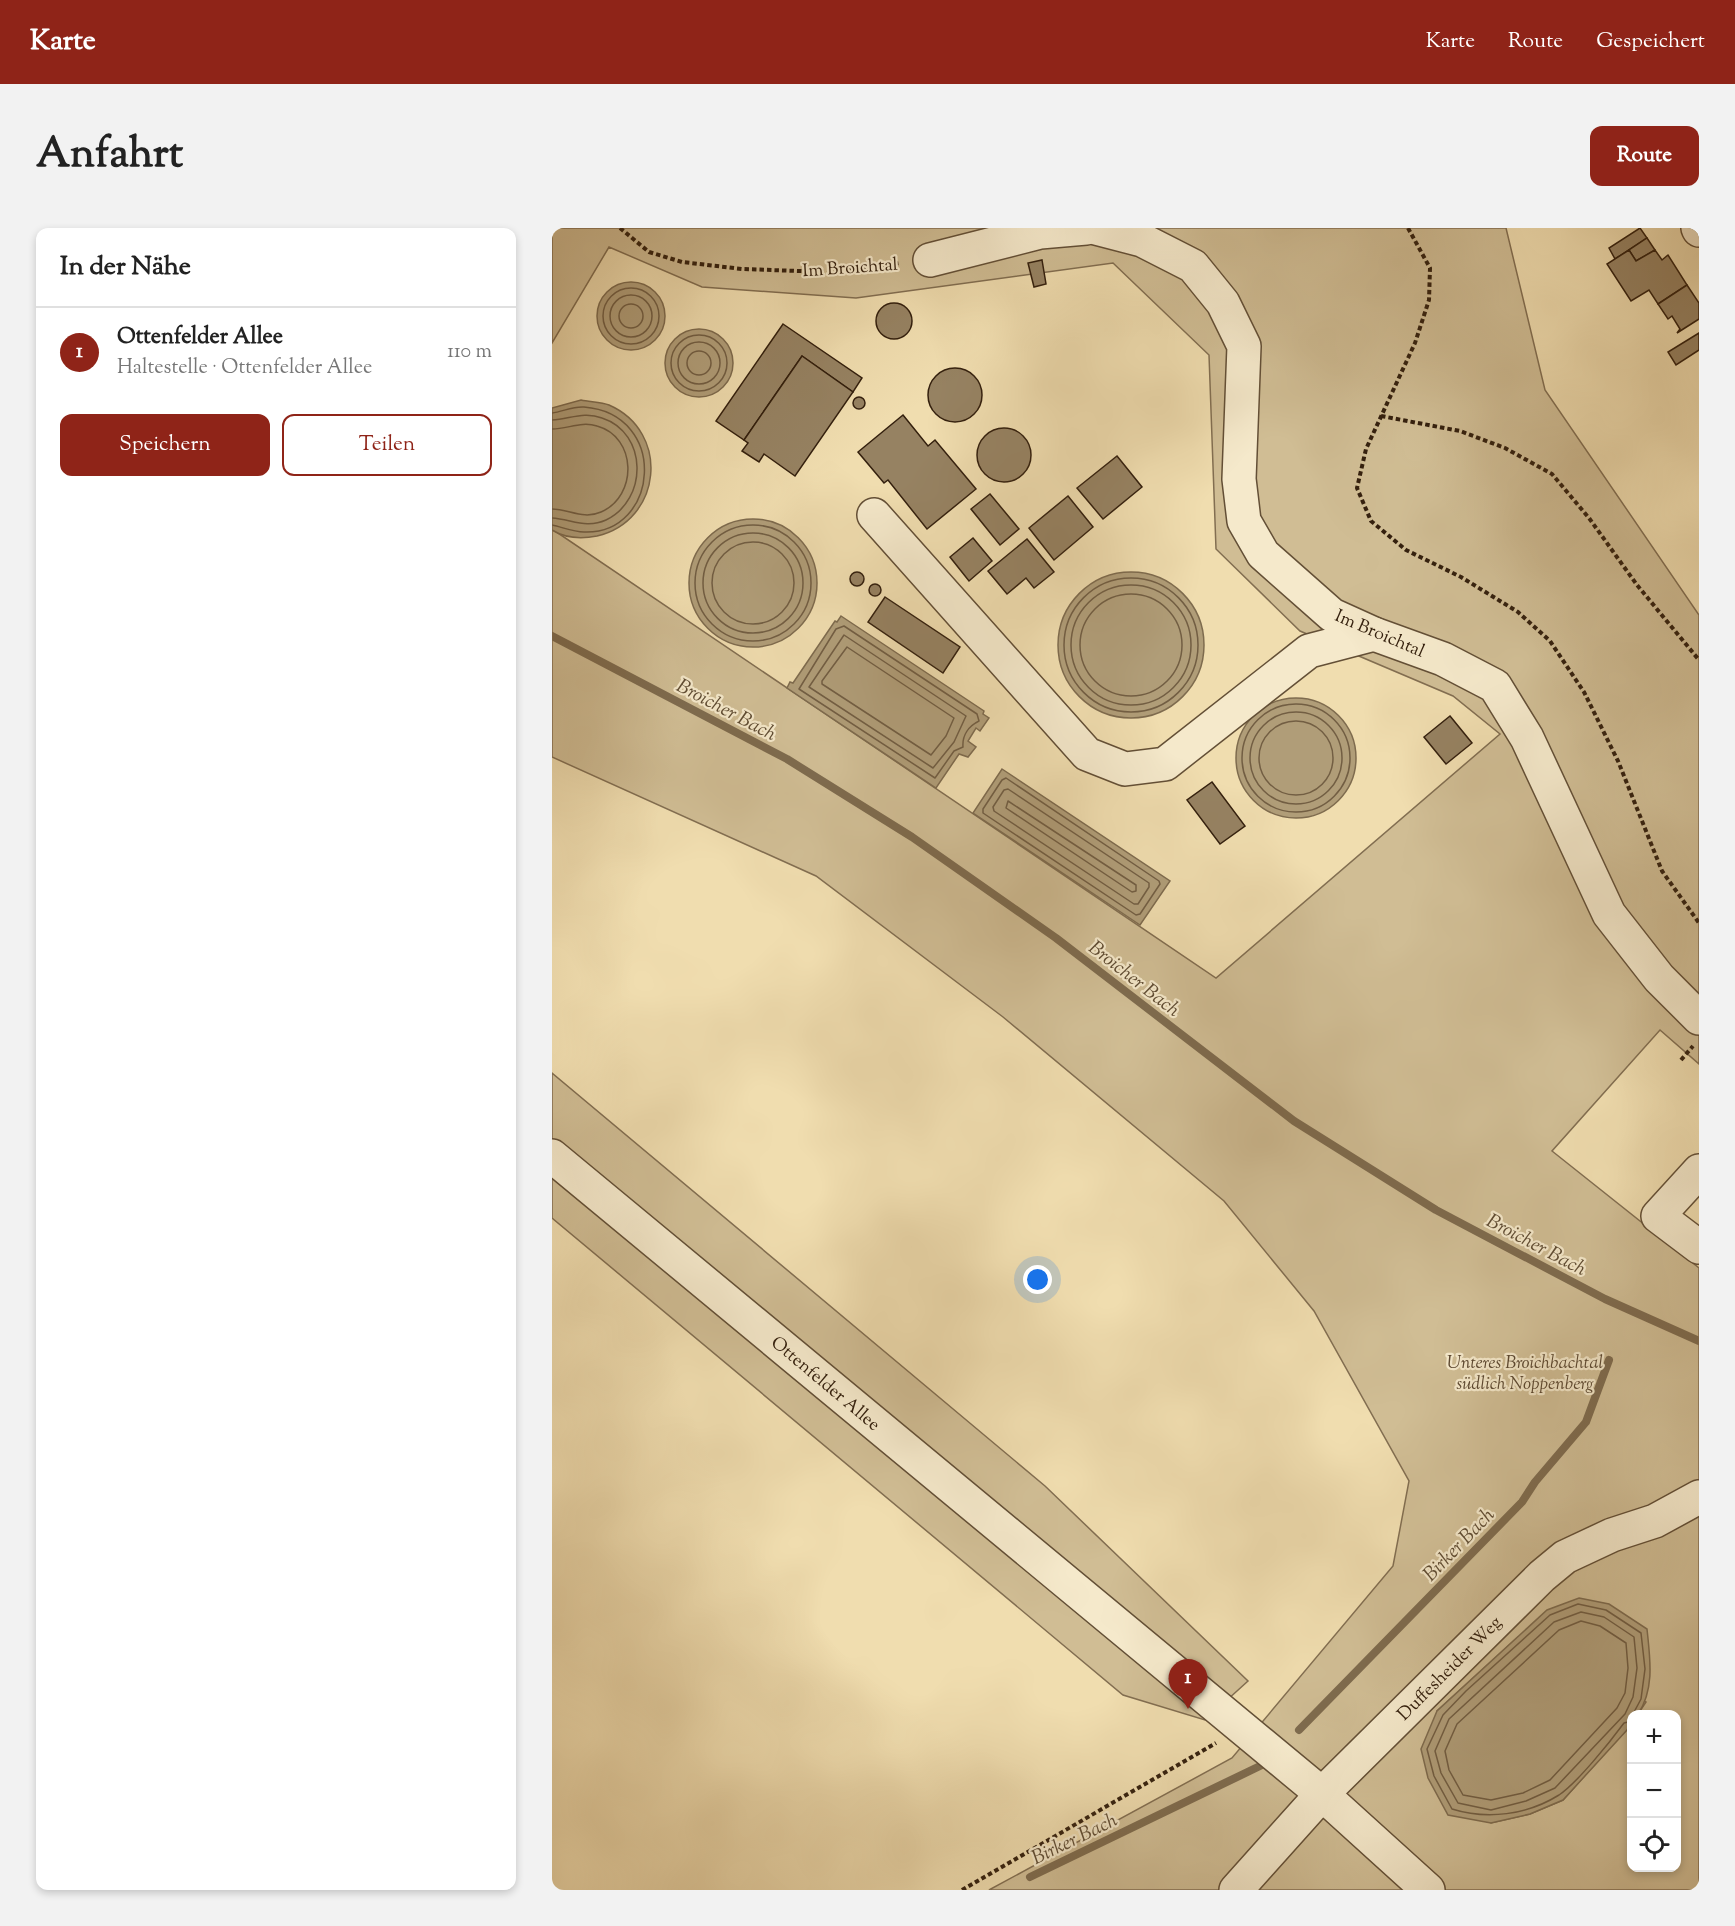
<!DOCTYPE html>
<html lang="de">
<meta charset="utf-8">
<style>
:root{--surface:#fff;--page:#f2f2f2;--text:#222;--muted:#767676;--line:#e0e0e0;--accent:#8f2418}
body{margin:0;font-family:"Sorts Mill Goudy",serif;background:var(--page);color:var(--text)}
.controls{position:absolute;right:18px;bottom:18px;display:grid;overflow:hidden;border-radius:12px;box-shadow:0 3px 9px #0003}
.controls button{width:54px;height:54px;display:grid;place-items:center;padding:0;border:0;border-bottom:2px solid var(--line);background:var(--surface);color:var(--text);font:30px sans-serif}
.you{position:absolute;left:486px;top:1052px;width:21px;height:21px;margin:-15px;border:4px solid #fff;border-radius:50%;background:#1a73e8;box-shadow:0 0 0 9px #1a73e833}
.badge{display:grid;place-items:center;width:39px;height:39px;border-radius:50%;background:var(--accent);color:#fff;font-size:20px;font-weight:700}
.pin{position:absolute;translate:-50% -50px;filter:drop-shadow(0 2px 3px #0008)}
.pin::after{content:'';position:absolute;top:32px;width:21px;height:18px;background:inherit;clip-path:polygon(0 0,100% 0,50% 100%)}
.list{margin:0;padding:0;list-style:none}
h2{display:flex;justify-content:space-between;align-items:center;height:78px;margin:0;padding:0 24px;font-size:26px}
h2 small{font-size:20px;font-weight:400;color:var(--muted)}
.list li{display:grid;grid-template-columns:39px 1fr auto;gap:18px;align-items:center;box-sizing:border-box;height:90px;padding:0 24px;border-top:2px solid var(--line)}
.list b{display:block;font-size:22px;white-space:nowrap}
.list p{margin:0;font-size:20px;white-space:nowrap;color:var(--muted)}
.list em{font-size:20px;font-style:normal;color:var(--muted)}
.actions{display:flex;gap:12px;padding:18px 24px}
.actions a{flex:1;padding:14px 0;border:2px solid var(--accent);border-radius:12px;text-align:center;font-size:21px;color:var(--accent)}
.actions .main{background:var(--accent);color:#fff}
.icon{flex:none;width:33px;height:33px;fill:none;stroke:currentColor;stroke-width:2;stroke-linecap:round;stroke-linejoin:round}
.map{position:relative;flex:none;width:1147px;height:1662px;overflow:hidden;border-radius:12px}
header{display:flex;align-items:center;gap:36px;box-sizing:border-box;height:84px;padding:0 30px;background:var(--accent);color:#fff}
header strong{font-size:28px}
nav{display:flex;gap:33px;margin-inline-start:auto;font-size:21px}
.intro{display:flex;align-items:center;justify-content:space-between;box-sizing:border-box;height:144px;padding:0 36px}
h1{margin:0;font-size:42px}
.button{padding:15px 27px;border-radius:12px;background:var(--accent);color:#fff;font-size:21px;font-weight:700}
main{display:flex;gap:36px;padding:0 36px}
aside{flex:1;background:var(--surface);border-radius:12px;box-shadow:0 3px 9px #0003}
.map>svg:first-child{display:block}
</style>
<header>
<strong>Karte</strong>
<nav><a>Karte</a><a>Route</a><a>Gespeichert</a></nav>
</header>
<div class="intro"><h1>Anfahrt</h1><a class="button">Route</a></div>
<main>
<aside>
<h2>In der Nähe<small></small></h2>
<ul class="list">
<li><span class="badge">1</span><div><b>Ottenfelder Allee</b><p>Haltestelle · Ottenfelder Allee</p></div><em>110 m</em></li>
</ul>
<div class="actions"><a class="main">Speichern</a><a>Teilen</a></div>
</aside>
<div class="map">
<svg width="1147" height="1662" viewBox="0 0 1147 1662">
<rect width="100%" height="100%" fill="#f0ddaf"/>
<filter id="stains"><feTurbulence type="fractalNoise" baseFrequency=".00333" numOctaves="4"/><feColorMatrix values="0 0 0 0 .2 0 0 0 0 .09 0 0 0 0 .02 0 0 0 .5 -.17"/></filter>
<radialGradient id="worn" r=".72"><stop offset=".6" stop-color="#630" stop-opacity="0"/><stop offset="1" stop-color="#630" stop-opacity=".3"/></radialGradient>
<g fill="#d0bd94" stroke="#826e51" stroke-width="1.5" fill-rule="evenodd">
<path d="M0 0H954L993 162 1147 387V836L1108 802 1000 923 1147 1040V1662H437L680 1530 841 1338 857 1253 762 1083 672 973 451 789 264 648 0 529V301L664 750 948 506 901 468 748 403 664 321 657 127 561 35 304 70 150 59 57 19 0 115ZM966 1409 1094 1474 1086 1486H1124V1640H1080L1079 1496 1011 1572 978 1586 939 1595 885 1483Z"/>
<polygon points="0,845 493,1258 696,1453 653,1492 571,1467 0,990"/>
</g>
<g fill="#b09d78" stroke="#7e6b4e" stroke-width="1.5">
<circle cx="79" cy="88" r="34"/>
<circle cx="147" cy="135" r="34"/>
<path d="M29 172C38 174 49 174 57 177 119 204 110 293 45 308 30 311 13 310 0 302V180Z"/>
<circle cx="201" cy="355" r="64"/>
<circle cx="579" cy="417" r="73"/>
<polygon points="289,388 432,483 431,486 437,490 428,503 424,500 416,513 424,519 416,529 407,526 384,560 235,460 238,454 241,455 283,393 285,394"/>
<circle cx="744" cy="530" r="60"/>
<polygon points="450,541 618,653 588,697 421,585"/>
<path d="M1027 1370 1057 1376 1095 1401C1098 1430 1103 1461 1086 1486H1080L1079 1496 1075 1502 1011 1572 978 1586 939 1595 896 1587 876 1550 869 1521 885 1483 995 1382Z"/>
</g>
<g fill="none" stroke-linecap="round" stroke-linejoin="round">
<g stroke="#725e43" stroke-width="1.5">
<circle cx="79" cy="88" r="28"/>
<circle cx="79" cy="88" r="21"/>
<circle cx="79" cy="88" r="12"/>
<circle cx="147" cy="135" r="28"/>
<circle cx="147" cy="135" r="21"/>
<circle cx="147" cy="135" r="12"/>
<path d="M0 185C10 184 21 178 32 179 118 186 107 307 32 304 21 304 10 299 0 297"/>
<path d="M0 192C18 191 32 183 50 190 96 205 96 272 54 292 34 301 19 291 0 290"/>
<path d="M0 201C16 201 29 193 45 198 85 209 86 268 49 284 31 292 17 281 0 281"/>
<circle cx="201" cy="355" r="58"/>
<circle cx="201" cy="355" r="50"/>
<circle cx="201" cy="355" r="41"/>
<circle cx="579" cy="417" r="67"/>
<circle cx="579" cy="417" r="60"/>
<circle cx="579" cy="417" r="51"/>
<path d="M292 398 425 486 427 493C417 498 410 507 411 519L402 523 383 550 247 461 284 401Z"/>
<polygon points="292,407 414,488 402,514 381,540 257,459"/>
<polygon points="295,419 402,490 394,508 379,527 270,456 270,453"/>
<circle cx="744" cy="530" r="54"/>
<circle cx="744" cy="530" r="46"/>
<circle cx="744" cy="530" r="37"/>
<polygon points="454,550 607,653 608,656 588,686 584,687 431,585 431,581 450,552"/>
<polygon points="456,561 597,655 597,659 586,676 582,676 442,583 441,579 452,562"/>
<polygon points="456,573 584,657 584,663 580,664 454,580"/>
<polygon points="1029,1384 1052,1389 1082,1409 1085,1440 1081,1469 1073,1486 1003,1560 974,1573 939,1582 906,1575 889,1545 883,1523 897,1491 1002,1394"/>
<polygon points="1029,1393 1048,1398 1074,1415 1076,1440 1073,1465 1065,1480 998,1552 971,1565 939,1572 911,1567 897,1542 893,1523 905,1496 1007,1402"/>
<path d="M1080 1493 1072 1495C1058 1514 1025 1555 1007 1567 975 1587 935 1592 900 1581L882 1548 875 1521 891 1487 914 1463 998 1387 1026 1376 1054 1382 1089 1405 1093 1441 1089 1471 1081 1486"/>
</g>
<g stroke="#7e6b4e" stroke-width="8">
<polyline points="0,408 235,531 360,609 504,710 742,893 884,982 1053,1071 1147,1113"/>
<polyline points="747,1502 970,1274 983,1254 1034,1194 1057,1132"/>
<polyline points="478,1649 710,1537"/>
</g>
</g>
<g fill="#968262" stroke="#34200e" stroke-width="1.5">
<polygon points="1088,0 1095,10 1063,31 1057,20"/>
<polygon points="1095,10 1103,22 1084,33 1077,22"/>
<polygon points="1077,22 1084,33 1103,22 1110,32 1116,27 1135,57 1106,76 1097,62 1079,73 1055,36"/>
<polygon points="490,32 494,56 482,59 476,35"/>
<polygon points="1135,57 1147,75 1147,91 1125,105 1128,101 1120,88 1116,91 1106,76"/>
<circle cx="342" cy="93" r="18"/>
<polygon points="231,96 310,150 301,164 250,128 192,212 164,193"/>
<polygon points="1147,105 1147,122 1124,137 1116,124"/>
<polygon points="250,128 301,164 243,248 212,226 207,234 190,223 196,215 192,212"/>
<circle cx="403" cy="167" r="27"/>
<circle cx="307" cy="175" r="6"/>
<polygon points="351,187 376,218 383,212 424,261 375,301 336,252 332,255 306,224"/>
<circle cx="452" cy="227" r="27"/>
<polygon points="565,228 590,259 551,291 525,260"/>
<polygon points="438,266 467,301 448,317 419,281"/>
<polygon points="516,268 541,299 502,332 477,300"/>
<polygon points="421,310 440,333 417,353 398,329"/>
<polygon points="475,311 502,344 482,360 474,350 455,366 436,343"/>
<circle cx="305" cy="351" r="7"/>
<circle cx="323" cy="362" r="6"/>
<polygon points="333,369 408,419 391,445 316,394"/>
<polygon points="898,488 920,515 894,536 872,509"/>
<polygon points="660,554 693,598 668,616 635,572"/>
</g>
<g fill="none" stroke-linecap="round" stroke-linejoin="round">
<g stroke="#634f36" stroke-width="36">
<g id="minor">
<polyline points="544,0 590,12 641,38 671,75 692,118 687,251 692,293 711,326 780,387 822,406 891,431 943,458 975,510 1057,686 1107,750 1147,790"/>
<polyline points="1146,0 1147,2"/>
<polyline points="378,32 488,4 534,0"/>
<polyline points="322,287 535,526 573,541 613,536 757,423 822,406"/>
<polyline points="0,928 770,1566 876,1662"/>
<polyline points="1147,943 1106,988 1147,1019"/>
<polyline points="684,1662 770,1566 990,1348 1013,1329 1060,1307 1103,1293 1147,1269"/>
</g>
</g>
<g stroke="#34200e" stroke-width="4" stroke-dasharray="4.5 3" stroke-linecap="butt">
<polyline points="68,0 97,24 130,34 190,41 276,44 348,35"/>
<polyline points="856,0 878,40 877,72 863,115 814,221 805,260 819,293 854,322 909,349 966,384 998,413 1032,464 1066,533 1110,643 1147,695"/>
<polyline points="829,188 908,203 953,220 1000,246 1037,290 1085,357 1147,432"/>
<polyline points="1129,832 1141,818"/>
<polyline points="410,1662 664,1515"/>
</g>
<use href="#minor" stroke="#f5e9cb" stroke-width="33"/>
</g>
<g text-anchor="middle" stroke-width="4.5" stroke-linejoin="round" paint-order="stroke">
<g font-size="18" fill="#34200e" stroke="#f5e9cb">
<text transform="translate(298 39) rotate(-4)" y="6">Im Broichtal</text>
<text transform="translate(828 405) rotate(23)" y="6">Im Broichtal</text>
<text transform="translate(274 1155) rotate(40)" y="6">Ottenfelder Allee</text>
<text transform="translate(897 1440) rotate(-45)" y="6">Duffesheider Weg</text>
</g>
<g font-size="18" font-style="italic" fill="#5b4730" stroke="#f5e9cb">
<text x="973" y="1140">Unteres Broichbachtal<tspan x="973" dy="21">südlich Noppenberg</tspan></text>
</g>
<g font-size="20" font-style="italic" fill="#5f4c33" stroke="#f5e9cb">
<text transform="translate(175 481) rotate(28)" y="7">Broicher Bach</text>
<text transform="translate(583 750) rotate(38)" y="7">Broicher Bach</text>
<text transform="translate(985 1016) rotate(28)" y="7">Broicher Bach</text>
<text transform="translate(906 1316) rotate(-46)" y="7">Birker Bach</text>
<text transform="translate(522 1610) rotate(-26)" y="7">Birker Bach</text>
</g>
</g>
<rect width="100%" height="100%" filter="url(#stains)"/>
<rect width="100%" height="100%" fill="url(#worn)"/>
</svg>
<div class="controls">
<button>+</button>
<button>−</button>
<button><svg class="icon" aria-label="locate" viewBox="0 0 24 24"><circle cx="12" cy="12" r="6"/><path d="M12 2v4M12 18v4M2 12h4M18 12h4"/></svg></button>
</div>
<div class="you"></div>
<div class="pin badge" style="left:636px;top:1481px">1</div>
</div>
</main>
